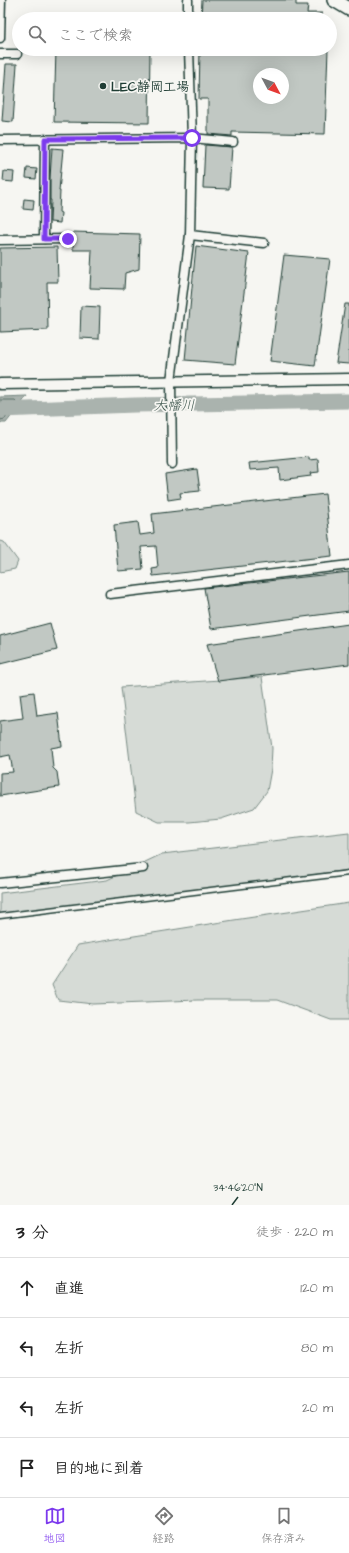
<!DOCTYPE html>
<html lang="ja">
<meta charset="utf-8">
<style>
:root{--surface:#fff;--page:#f6f6f6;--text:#222;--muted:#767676;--line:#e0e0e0;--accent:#7c3aed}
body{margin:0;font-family:"Architects Daughter","Klee One",sans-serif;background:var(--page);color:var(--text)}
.compass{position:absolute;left:253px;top:68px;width:36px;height:36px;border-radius:50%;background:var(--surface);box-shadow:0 4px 16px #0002;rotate:131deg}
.stop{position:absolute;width:12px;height:12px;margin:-9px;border:3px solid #7c3aed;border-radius:50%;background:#fff}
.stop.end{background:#7c3aed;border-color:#fff;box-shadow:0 1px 4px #0008}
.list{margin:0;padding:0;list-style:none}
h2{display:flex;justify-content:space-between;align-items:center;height:52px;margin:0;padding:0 16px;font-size:17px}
h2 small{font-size:13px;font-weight:400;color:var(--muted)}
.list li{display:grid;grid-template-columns:26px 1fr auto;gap:12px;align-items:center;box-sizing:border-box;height:60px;padding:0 16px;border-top:1px solid var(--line)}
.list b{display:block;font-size:15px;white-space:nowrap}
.list em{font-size:13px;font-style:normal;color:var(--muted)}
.icon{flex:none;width:22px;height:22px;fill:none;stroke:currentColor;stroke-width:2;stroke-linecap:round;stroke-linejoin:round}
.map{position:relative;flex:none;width:349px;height:1205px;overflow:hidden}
.search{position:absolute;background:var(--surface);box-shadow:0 4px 16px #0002;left:12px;right:12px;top:12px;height:44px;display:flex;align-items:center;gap:10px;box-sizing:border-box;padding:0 14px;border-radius:22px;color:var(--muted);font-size:15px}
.sheet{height:292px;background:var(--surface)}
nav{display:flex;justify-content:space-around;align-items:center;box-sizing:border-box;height:56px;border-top:1px solid var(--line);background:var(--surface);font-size:11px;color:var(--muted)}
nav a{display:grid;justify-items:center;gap:2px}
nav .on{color:var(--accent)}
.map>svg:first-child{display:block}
</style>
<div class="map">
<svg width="349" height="1205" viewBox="0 0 349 1205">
<rect width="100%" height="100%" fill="#f6f6f2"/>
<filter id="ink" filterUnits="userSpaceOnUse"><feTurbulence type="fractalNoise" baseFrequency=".025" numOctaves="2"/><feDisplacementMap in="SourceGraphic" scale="8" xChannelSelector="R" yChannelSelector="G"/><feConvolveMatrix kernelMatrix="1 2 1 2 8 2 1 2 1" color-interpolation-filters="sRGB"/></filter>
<g filter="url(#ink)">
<g fill="#d6dbd6" stroke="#7a8c85">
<polygon points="0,541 4,542 18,561 15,569 0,572"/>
<polygon points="262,677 272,748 271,769 267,791 254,808 221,819 189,822 159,822 136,811 121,687"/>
<polygon points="349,832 349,870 0,916 0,893 107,880 162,854"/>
<polygon points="349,903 349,1020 331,1020 277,1000 197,1000 93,1004 58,1000 52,985 78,945 234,920"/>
</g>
<polygon fill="#aab3ae" stroke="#72847d" points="27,396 6,423 0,423 0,397"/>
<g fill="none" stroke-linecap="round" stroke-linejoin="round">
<polyline stroke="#576c65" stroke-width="1" points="0,400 15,400 17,402 5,419 0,420"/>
<polyline stroke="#aab3ae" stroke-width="15" points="0,410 135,405 349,401"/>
</g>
<g fill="#c1c8c3" stroke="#1f3d34" fill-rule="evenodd">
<polygon points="202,0 296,0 296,5 308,5 307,13 322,13 322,19 201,19"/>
<polygon points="56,49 150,49 149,123 54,122"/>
<path d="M200 49H328L325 134 232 132V136L208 134V99H199ZM259 74H283V98H259Z"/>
<polygon points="6,64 17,64 13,122 2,121"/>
<polygon points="205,145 232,147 229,189 203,188"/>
<polygon points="52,148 63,149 59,191 60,191 59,212 61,213 60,223 50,222 51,200 50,200 50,178"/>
<polygon points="27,168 37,169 36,179 26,178"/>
<polygon points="4,171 14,172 13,182 3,181"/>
<polygon points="24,199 34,200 33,210 23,209"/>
<polygon points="73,232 140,234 139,269 125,273 124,289 90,288 92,250 73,250"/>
<polygon points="196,246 249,253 235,364 185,360"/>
<polygon points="57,247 58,282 47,282 48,330 0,332 0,248"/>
<polygon points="284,255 330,259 315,366 270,361"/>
<polygon points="345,304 349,304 349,364 336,363"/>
<polygon points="81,306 100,307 99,339 80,338"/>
<polygon points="309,457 309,460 318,459 319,472 310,473 311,476 280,480 279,468 250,470 249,463"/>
<polygon points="197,469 200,491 180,493 181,498 168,500 165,474"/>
<polygon points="325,494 332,556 153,576 152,569 158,568 156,546 141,547 143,569 118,571 114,525 138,522 140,535 154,533 152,514"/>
<polygon points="349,572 349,611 211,629 204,588"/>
<polygon points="50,623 57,650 0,664 0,636"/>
<polygon points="349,624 349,664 218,681 207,644"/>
<polygon points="34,692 37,716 58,713 62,746 51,748 53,768 57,772 59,787 0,796 0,773 13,772 10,755 0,757 0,721 23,718 20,694"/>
</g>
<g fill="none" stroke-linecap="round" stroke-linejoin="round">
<g stroke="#1f3d34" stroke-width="7">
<polyline id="service" points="0,916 349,873"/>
</g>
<g stroke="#1f3d34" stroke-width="11">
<g id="minor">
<polyline points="188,0 188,19"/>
<polyline points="0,38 1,0"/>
<polyline points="0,54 17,54"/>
<polyline points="0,140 192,138 233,142"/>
<polyline points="190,235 264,243"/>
<polyline points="44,239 45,139"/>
<polyline points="0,240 68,239"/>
<polyline points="172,464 171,381 190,235 192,138 189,49"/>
<polyline points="110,594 349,565"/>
<polyline points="0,883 143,868"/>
</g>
</g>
<g stroke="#1f3d34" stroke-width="13">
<polyline id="tertiary" points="0,384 349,379"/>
</g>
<g stroke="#1f3d34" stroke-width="16">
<polyline id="primary" points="334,0 349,9"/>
</g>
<use href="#service" stroke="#f6f6f2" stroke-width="4"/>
<use href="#minor" stroke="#f6f6f2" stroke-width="8"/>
<use href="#tertiary" stroke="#f6f6f2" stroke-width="10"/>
<use href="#primary" stroke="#f6f6f2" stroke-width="13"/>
</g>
</g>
<g fill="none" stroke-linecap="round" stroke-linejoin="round" filter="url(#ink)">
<polyline stroke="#7c3aed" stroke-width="5" points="68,239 44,239 45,139 192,138"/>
</g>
<path fill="none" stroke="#1f3d34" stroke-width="1.5" d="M232 1205 238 1197"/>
<circle fill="#1f3d34" stroke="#f6f6f2" stroke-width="1.5" cx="103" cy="86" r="4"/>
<g text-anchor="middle" stroke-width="3.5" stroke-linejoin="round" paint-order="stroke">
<g font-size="13" font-weight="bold" fill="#1f3d34" stroke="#f6f6f2" text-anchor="start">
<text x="111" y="91">LEC静岡工場</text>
</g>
<g font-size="14" font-style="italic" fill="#425a52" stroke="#f6f6f2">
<text transform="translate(174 405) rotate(-1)" y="5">大幡川</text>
</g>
</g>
<g font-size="10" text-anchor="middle" fill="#1f3d34" stroke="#f6f6f2" stroke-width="3.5" stroke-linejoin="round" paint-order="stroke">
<text x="238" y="1191">34°46'20"N</text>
</g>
</svg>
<svg class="compass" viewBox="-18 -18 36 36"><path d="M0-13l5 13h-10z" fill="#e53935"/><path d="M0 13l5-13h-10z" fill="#767676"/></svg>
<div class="stop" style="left:192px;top:138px"></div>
<div class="stop end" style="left:68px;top:239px"></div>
<div class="search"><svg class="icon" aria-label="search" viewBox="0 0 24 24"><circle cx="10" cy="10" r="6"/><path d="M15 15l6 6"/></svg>ここで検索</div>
</div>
<section class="sheet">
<h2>3 分<small>徒歩 · 220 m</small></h2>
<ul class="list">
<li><svg class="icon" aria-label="ahead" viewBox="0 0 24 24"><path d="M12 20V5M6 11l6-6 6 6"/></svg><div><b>直進</b></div><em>120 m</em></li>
<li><svg class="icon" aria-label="left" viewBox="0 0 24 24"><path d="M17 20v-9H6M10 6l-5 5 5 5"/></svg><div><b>左折</b></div><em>80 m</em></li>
<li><svg class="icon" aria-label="left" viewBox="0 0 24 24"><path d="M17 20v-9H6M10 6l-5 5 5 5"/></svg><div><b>左折</b></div><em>20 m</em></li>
<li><svg class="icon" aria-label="arrive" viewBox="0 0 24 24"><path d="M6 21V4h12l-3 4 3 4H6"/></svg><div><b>目的地に到着</b></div></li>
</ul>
</section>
<nav>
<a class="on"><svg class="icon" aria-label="map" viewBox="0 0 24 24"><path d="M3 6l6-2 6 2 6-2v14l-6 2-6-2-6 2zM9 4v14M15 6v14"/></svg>地図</a>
<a><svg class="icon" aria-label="directions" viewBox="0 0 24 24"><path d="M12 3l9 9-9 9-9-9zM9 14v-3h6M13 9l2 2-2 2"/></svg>経路</a>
<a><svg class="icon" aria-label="saved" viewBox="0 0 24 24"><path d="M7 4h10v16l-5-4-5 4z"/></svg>保存済み</a>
</nav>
